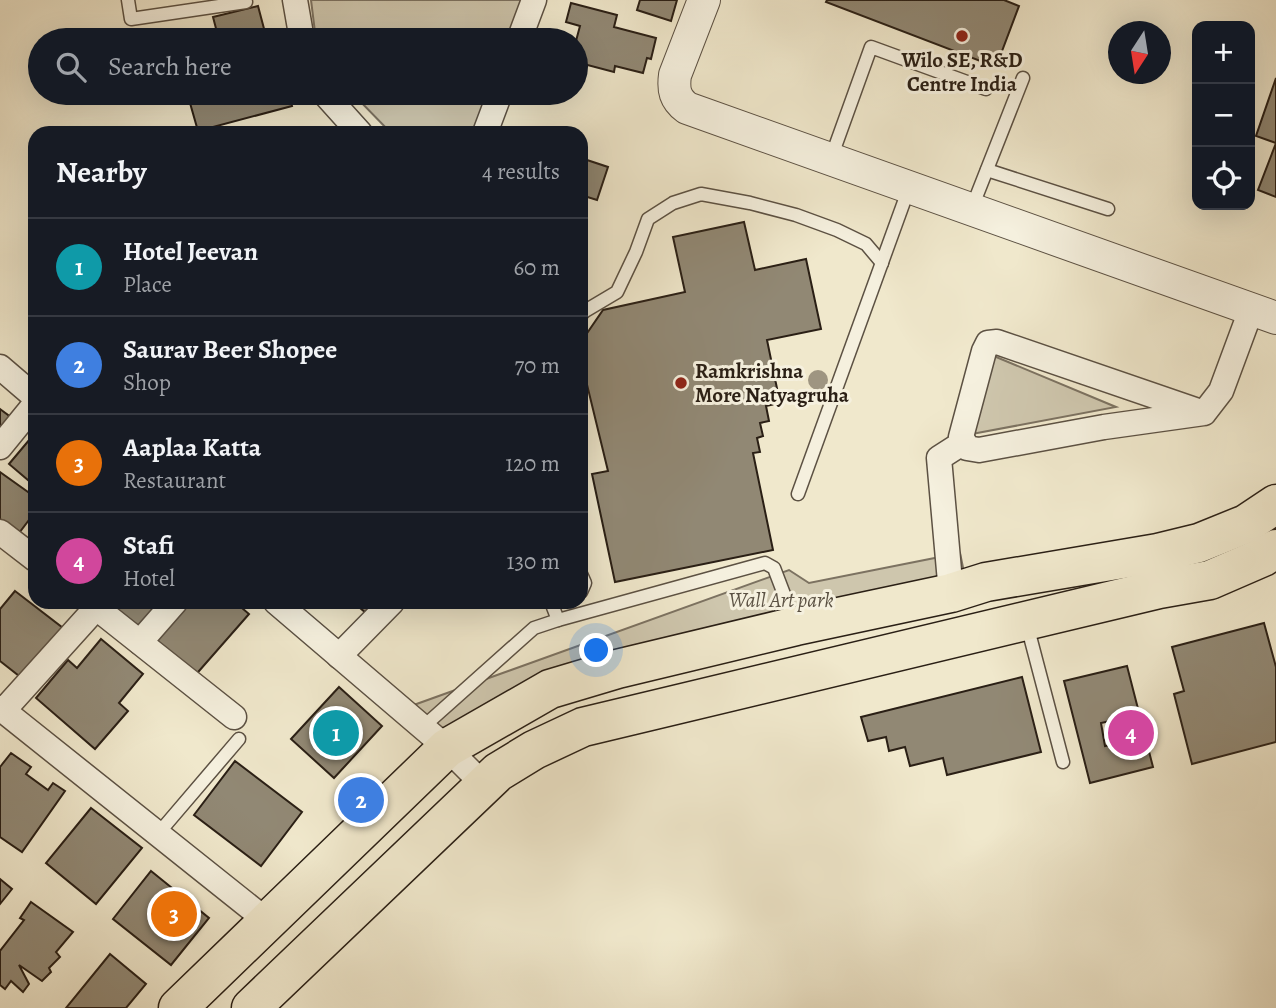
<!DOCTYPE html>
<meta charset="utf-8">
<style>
:root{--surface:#171b24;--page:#242831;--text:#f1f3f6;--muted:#9ea1a6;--line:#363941;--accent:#c59692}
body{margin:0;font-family:Alegreya,serif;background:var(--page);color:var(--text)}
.controls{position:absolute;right:21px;top:21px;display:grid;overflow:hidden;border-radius:14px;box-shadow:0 7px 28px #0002}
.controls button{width:63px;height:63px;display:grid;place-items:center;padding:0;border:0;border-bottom:2px solid var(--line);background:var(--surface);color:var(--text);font:35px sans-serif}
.compass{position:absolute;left:1108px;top:21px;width:63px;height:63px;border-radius:50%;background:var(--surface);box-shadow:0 7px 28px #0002;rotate:192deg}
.you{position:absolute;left:597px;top:651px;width:24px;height:24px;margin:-18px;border:5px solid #fff;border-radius:50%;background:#1a73e8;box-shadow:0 0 0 10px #1a73e833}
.badge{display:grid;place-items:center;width:46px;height:46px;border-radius:50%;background:var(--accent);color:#fff;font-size:23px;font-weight:700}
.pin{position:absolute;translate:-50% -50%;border:4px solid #fff;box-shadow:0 2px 7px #0006}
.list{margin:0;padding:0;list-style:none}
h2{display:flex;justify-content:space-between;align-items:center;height:91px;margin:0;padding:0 28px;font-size:30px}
h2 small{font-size:23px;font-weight:400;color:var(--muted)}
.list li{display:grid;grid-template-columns:46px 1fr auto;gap:21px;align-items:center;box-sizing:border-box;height:98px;padding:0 28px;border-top:2px solid var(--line)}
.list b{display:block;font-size:26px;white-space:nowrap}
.list p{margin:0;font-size:23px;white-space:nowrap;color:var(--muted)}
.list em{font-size:23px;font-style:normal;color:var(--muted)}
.icon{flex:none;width:38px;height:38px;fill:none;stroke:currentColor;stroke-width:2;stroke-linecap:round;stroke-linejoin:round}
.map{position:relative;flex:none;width:1276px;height:1008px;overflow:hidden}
.search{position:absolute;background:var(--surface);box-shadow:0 7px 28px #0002;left:28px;top:28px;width:560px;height:77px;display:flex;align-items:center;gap:18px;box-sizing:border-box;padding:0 24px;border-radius:38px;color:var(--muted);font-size:26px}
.panel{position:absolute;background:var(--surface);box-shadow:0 7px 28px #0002;left:28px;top:126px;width:560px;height:483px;border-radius:21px}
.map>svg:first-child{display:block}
</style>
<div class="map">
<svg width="1276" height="1008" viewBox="0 0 1276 1008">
<rect width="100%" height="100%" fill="#f0e8cc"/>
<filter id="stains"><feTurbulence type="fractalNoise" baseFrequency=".00286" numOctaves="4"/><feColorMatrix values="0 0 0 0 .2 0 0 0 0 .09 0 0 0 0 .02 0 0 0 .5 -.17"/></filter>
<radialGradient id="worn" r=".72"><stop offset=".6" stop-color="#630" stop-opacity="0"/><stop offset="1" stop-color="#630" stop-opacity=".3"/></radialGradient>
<g fill="#cec6ad" stroke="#7c7261" stroke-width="2">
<polygon points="311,0 523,0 509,40 316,40"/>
<polygon points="352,93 490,93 475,133 391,133"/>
<polygon points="989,354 1116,407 972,434"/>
<polygon points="960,553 966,582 549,684 450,745 411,706 789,570 809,583"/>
</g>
<g fill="#918874" stroke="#2a1f15" stroke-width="2" fill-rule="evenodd">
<polygon points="640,0 677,0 671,21 637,10"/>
<polygon points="827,0 1004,0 1019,6 996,67 826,2"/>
<polygon points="571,3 617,15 614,27 656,38 651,59 647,58 643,73 615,66 614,72 576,62 576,41 580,26 566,22"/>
<polygon points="258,6 267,40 219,40 213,17"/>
<polygon points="1276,78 1276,197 1258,190 1276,143 1256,136"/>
<polygon points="201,93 288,93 292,106 198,131 188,96"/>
<polygon points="581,158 608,167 597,200 581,195"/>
<polygon points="744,222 755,270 806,259 821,329 767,340 780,403 766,406 769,421 760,423 763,436 757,438 760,452 753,453 773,550 615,582 592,474 608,471 581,360 581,342 603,310 685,292 673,237"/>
<polygon points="0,409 12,418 0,433"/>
<polygon points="35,433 35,486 9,464"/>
<polygon points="0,472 35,497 35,512 19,533 0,519"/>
<polygon points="15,591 63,628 23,679 0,661 0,609"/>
<polygon points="92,602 163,602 134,636"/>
<polygon points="189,602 235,602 249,614 192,679 152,643"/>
<polygon points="353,602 375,602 366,613"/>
<polygon points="1264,623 1276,667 1276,742 1192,764 1174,694 1184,691 1172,647"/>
<polygon points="101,639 143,674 119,703 128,711 95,749 36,698 68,660 77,668"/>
<path d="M1127 666 1153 767 1090 783 1064 681ZM1115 720 1118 744 1105 746 1101 723Z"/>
<polygon points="1022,677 1041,752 947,775 943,758 910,766 905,747 889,751 886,737 868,741 861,717"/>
<polygon points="339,687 382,726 334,778 291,739"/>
<polygon points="11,753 31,767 26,774 48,790 53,783 65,791 22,852 0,837 0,767"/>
<polygon points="235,761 302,812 261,866 194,815"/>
<polygon points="91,808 142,848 96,904 46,863"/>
<polygon points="151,871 209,918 171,965 113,919"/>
<polygon points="0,879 12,889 0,904"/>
<polygon points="31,902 73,932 56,952 60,957 49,968 51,972 42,981 19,965 29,984 23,992 11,981 5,989 0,985 0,951 24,920 20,918"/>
<polygon points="110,954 146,984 126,1008 66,1008"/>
</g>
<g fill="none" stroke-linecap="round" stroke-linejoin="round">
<g stroke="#5c5143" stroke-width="15">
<g id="service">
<polyline points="128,0 131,19 246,2 245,0"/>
<polyline points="831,158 871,47 986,89"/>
<polyline points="987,170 1108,209"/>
<polyline points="971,210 1023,78"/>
<polyline points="581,315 585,311 617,292 636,252 648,219 673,203 701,194 750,203 796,215 837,230 866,244 882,263"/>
<polyline points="798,494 909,188"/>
<polyline points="581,574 585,583 581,592"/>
<polyline points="551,602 558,620"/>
<polyline points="1027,625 1063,762"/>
<polyline points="423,727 534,628 558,620 765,563 774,568 795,623"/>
<polyline points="157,835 239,739"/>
</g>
</g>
<g stroke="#5c5143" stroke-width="27">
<g id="minor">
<polyline points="295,0 302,40"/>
<polyline points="519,40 534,0"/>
<polyline points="324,93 360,133"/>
<polyline points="485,133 500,93"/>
<polyline points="0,367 35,397"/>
<polyline points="1204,413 997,342 988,343 984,351 961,437 967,448 979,450 1104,427 1204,413 1221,391 1251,310"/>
<polyline points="0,447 35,404"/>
<polyline points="0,532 35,559"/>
<polyline points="951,593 939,458 964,442"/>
<polyline points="89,602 234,717"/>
<polyline points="276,602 447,748 484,785"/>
<polyline points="140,642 175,602"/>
<polyline points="339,656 392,602"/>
<polyline points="0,708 267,921"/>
<polyline points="3,711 96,608"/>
</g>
</g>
<g stroke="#5c5143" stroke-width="34">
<path id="tertiary" d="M704 0 675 75C673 90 675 99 687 108L1276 318"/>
</g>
<g stroke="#2a1f15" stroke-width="41">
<g id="primary">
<polyline points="178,1008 447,748 550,689 617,669 796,626 951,593 986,582 1158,553 1199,543 1246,524 1276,504"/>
<polyline points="251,1008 498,772 534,750 583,727 1159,589 1210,580 1263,557 1276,549"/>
</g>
</g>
<use href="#service" stroke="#f5f0de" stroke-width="12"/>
<use href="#minor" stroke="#f5f0de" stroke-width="24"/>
<use href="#tertiary" stroke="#f5f0de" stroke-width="32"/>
<use href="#primary" stroke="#f0e8cc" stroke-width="38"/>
</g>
<circle fill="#9e9581" cx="818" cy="380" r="10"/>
<g fill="#8f2418" stroke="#f5f0de" stroke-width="2.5">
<circle cx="962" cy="36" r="7"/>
<circle cx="681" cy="383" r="7"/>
</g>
<g text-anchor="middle" stroke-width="6" stroke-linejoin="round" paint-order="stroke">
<g font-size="21" font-weight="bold" fill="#2a1f15" stroke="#f5f0de">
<text x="962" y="67">Wilo SE, R&amp;D<tspan x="962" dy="24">Centre India</tspan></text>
<text x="695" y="378" text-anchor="start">Ramkrishna<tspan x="695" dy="24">More Natyagruha</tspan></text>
</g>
<g font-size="21" font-style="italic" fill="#5b5143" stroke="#f5f0de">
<text x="781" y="607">Wall Art park</text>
</g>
</g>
<rect width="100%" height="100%" filter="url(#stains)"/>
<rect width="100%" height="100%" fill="url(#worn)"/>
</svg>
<div class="controls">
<button>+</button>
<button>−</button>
<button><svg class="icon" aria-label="locate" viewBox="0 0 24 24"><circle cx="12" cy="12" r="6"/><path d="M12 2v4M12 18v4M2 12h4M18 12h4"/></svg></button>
</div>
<svg class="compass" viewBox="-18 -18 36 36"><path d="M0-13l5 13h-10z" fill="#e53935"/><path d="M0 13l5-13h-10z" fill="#9ea1a6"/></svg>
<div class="you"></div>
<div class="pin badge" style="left:336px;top:733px;background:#0f9aa8">1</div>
<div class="pin badge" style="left:361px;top:800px;background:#3f7fe0">2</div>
<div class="pin badge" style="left:174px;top:914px;background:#e8710a">3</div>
<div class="pin badge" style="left:1131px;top:733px;background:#d1479c">4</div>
<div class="search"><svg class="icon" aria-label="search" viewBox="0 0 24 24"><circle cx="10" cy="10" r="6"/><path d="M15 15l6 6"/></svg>Search here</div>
<section class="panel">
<h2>Nearby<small>4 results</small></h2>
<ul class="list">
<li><span class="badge" style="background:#0f9aa8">1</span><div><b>Hotel Jeevan</b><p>Place</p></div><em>60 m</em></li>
<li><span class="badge" style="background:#3f7fe0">2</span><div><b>Saurav Beer Shopee</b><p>Shop</p></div><em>70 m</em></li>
<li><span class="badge" style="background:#e8710a">3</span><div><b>Aaplaa Katta</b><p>Restaurant</p></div><em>120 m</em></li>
<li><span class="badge" style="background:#d1479c">4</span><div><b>Stafi</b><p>Hotel</p></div><em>130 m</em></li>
</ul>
</section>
</div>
